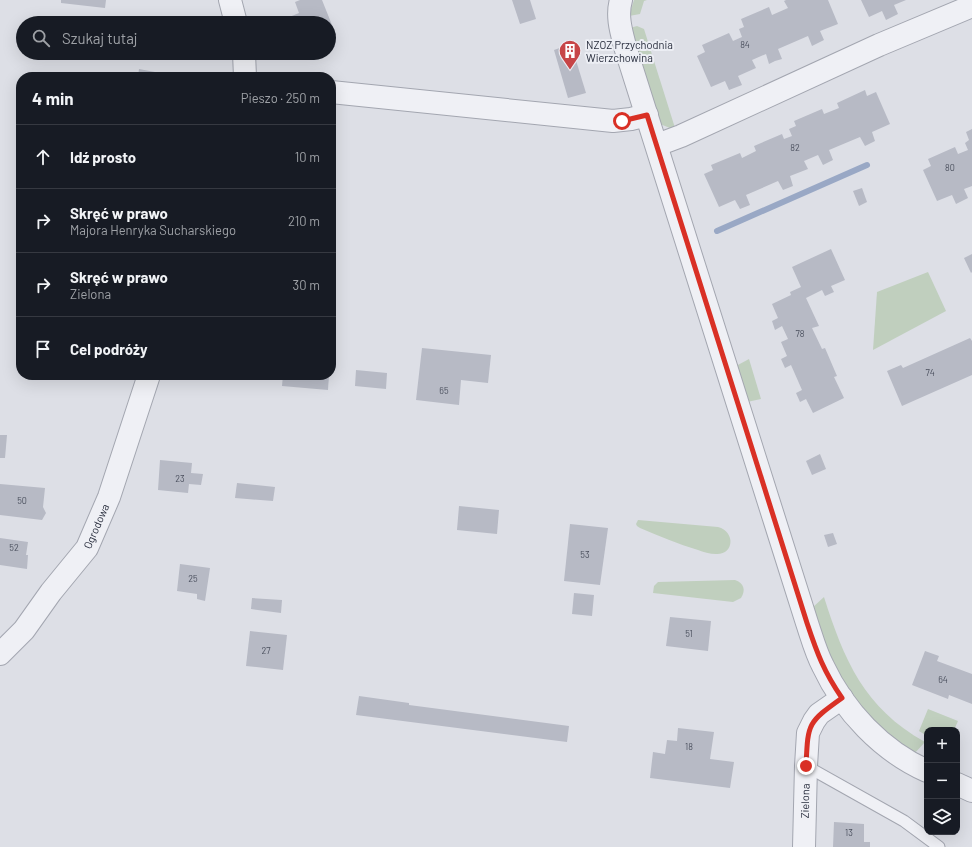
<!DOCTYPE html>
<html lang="pl">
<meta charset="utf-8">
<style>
:root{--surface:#171b24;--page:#242831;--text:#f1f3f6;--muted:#9ea1a6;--line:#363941}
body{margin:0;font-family:Barlow,sans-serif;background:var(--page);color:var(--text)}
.controls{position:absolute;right:12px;bottom:12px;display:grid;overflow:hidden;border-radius:8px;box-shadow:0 4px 16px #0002}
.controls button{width:36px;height:36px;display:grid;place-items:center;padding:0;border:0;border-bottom:1px solid var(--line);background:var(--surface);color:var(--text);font:20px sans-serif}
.stop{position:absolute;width:12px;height:12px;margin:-9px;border:3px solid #d93025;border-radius:50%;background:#fff}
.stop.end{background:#d93025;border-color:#fff;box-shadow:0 1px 4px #0008}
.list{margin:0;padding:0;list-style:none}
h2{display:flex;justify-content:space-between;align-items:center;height:52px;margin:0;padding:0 16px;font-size:17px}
h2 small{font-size:13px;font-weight:400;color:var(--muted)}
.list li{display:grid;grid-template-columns:26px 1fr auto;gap:12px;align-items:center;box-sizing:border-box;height:64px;padding:0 16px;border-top:1px solid var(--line)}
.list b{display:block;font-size:15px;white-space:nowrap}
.list p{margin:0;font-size:13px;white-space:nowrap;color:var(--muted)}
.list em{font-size:13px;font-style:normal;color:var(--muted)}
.icon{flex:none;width:22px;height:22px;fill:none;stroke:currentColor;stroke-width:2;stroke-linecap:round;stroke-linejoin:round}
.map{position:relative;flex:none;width:972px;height:847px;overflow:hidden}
.search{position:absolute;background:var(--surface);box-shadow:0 4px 16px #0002;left:16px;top:16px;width:320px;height:44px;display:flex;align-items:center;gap:10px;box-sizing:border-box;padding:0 14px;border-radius:22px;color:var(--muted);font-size:15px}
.panel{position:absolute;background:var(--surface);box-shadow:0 4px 16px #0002;left:16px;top:72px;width:320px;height:308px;border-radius:16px}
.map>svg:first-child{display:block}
</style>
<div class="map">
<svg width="972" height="847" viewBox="0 0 972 847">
<rect width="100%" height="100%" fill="#dddfe6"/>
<g fill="#c0cfbe">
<polygon points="634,0 647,0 644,1 640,14 629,16"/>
<polygon points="637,26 644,29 675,128 670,128 660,124 630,28"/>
<polygon points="928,272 946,311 873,350 877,292"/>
<polygon points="749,359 761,399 747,402 736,366"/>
<path d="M638 520 718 527C736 532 734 555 716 554 710 554 703 552 698 550 678 544 659 536 640 528L637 526 636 524Z"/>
<path d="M735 580C744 583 746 590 741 598L733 602 653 593 654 586 658 582Z"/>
<path d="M824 597C844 660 864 708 925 742L914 754 876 724 852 696 832 663 812 608Z"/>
<polygon points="928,709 958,721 954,730 927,730 927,736 919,731"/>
</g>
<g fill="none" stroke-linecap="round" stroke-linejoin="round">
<polyline stroke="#99a8c5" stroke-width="6" points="717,231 867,165"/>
</g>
<g fill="#b7bac5">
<polygon points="61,0 106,0 105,8 61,3"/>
<polygon points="300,0 322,0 336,35 329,38 329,23 289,23 287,18 299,13 295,2"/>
<polygon points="512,0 530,0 536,19 520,24"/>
<polygon points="786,0 828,0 838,24 820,31 824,40 812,46 808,36 778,49 782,59 775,61 769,64 766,54 752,60 756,68 738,76 742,85 729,90 725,81 711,87 697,56 705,52 702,45 729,33 733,41 742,37 739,29 744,27 741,19 769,7 772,15 788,8 784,1"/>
<polygon points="861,0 906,0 894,5 898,14 886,20 882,11 869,17"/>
<polygon points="135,16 178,21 178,23 134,23"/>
<polygon points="571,44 586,93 568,98 554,50"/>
<polygon points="139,69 155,72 155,73 178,77 138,77"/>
<polygon points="865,90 867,96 876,92 890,124 872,132 875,141 865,146 860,137 829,150 833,160 823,165 818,155 804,161 808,169 790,176 793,186 783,190 778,181 746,195 750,205 740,209 735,200 719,207 704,174 713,170 711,165 740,153 742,158 756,151 754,146 782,134 784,139 792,136 789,129 796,126 794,121 822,109 824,114 839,108 837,103"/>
<polygon points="972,129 972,186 964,189 968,198 956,204 952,195 937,201 923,170 931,166 928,159 955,147 958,154 968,150 965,143 969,140 966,132"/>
<polygon points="862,188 867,202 859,206 853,191"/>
<polygon points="831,249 845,280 831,286 834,292 825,296 822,290 806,298 819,326 812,328 822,349 825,348 837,376 834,377 844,398 813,413 806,399 800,402 796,393 802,390 791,365 785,368 781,359 787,356 781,342 788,339 782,326 775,330 772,321 778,318 772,304 791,295 790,292 801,287 792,267"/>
<polygon points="972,254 972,272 971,273 964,258"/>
<polygon points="970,338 972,341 972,375 902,406 887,371 901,365 903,368"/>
<polygon points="422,348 491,355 488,383 461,380 459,405 416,400"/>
<polygon points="356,370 387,373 386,389 355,386"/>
<polygon points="283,375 329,375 328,390 282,386"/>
<polygon points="0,435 7,435 5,458 0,458"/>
<polygon points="820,454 826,469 812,475 806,461"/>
<polygon points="160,460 192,463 191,473 203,474 201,485 189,484 188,493 158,490"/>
<polygon points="237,483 275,487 273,501 235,498"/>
<polygon points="0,484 45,488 43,507 46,513 42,520 0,515"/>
<polygon points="459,506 499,510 497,534 457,530"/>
<polygon points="570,524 608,528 600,585 564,581"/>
<polygon points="833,533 837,544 828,547 824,535"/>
<polygon points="0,538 28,542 26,555 28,555 27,569 0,565"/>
<polygon points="180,564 210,568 205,601 197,599 197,594 177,591"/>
<polygon points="574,593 594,595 592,616 572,614"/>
<polygon points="252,598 282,600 281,613 251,609"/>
<polygon points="670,617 711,621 708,651 666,646"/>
<polygon points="250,631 287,635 283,670 246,666"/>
<polygon points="925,651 939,656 937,661 972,674 972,704 949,695 948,699 912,685"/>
<polygon points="359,696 409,703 409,705 569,726 567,742 356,715"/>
<polygon points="678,728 714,732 710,759 734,762 730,788 650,778 653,752 665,754 667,740 677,741"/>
<polygon points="834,822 864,824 864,842 870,842 870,847 833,847"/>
</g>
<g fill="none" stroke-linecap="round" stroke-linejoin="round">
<g stroke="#a3a6b0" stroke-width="13">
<polyline id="lane" points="806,766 904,821 939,847"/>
</g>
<g stroke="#a3a6b0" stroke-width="24">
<g id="street">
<polyline points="230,0 236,23"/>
<path d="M621 0C616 17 622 34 626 50L807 623C812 638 816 653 823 666 844 711 882 751 927 771"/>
<polyline points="244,53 245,77"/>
<polyline points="331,92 613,121 631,119 647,115"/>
<polyline points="657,145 681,136 879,45 972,6"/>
<path id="s1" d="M0 654 24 630 51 592 87 548 109 497 149 375"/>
<polyline points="957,784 972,791"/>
<path id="s2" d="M804 847 806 766 808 733 814 721 819 714 842 698"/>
</g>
</g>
<use href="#lane" stroke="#eff0f5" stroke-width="11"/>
<use href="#street" stroke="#eff0f5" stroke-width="22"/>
</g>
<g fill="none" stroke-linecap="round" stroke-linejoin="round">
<path stroke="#d93025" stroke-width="5" d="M622 121 647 115 807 623C817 653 824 672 842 698 807 723 808 723 806 766"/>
</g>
<defs>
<g id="building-pin" transform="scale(1.15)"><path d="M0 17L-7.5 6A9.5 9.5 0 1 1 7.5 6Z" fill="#c74547" stroke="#eceef4"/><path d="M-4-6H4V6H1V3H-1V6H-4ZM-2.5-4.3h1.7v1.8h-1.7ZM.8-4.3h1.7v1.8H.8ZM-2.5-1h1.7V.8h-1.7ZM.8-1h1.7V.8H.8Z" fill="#fff"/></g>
</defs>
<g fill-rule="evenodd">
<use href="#building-pin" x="570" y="51"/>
</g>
<g text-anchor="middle" stroke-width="4" stroke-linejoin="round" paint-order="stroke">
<g font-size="9" fill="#4b505e">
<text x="745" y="48">84</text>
<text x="795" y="151">82</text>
<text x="950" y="171">80</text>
<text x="800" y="337">78</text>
<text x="930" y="376">74</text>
<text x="444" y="394">65</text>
<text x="180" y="482">23</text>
<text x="22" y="504">50</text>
<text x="14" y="551">52</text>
<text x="585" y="558">53</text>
<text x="193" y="582">25</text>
<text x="689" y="637">51</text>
<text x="266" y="654">27</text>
<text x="943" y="683">64</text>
<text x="689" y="750">18</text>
<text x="849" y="836">13</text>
</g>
<g font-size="11" fill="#272c3c" stroke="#eceef4" text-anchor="start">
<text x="586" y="49">NZOZ Przychodnia<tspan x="586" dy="13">Wierzchowina</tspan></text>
</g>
<g font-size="11" fill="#272c3c" stroke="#eceef4">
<text dy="4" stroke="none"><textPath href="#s1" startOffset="161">Ogrodowa</textPath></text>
<text dy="4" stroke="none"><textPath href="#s2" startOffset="46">Zielona</textPath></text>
</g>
</g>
</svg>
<div class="controls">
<button>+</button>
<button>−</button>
<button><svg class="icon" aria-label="layers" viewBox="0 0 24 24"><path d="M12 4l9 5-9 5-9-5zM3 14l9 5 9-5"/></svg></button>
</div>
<div class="stop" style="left:622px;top:121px"></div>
<div class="stop end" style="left:806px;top:766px"></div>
<div class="search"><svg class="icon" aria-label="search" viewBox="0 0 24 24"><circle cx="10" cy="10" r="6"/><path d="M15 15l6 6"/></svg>Szukaj tutaj</div>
<section class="panel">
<h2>4 min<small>Pieszo · 250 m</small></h2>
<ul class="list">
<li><svg class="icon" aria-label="ahead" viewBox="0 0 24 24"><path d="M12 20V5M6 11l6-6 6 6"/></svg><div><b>Idź prosto</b></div><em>10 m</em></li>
<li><svg class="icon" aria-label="right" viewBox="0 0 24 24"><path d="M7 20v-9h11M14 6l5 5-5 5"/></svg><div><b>Skręć w prawo</b><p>Majora Henryka Sucharskiego</p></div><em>210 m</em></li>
<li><svg class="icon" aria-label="right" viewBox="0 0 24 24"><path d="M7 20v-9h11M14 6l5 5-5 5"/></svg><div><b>Skręć w prawo</b><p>Zielona</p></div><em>30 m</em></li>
<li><svg class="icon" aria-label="arrive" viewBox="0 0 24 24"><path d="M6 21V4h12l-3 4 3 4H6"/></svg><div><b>Cel podróży</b></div></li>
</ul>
</section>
</div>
